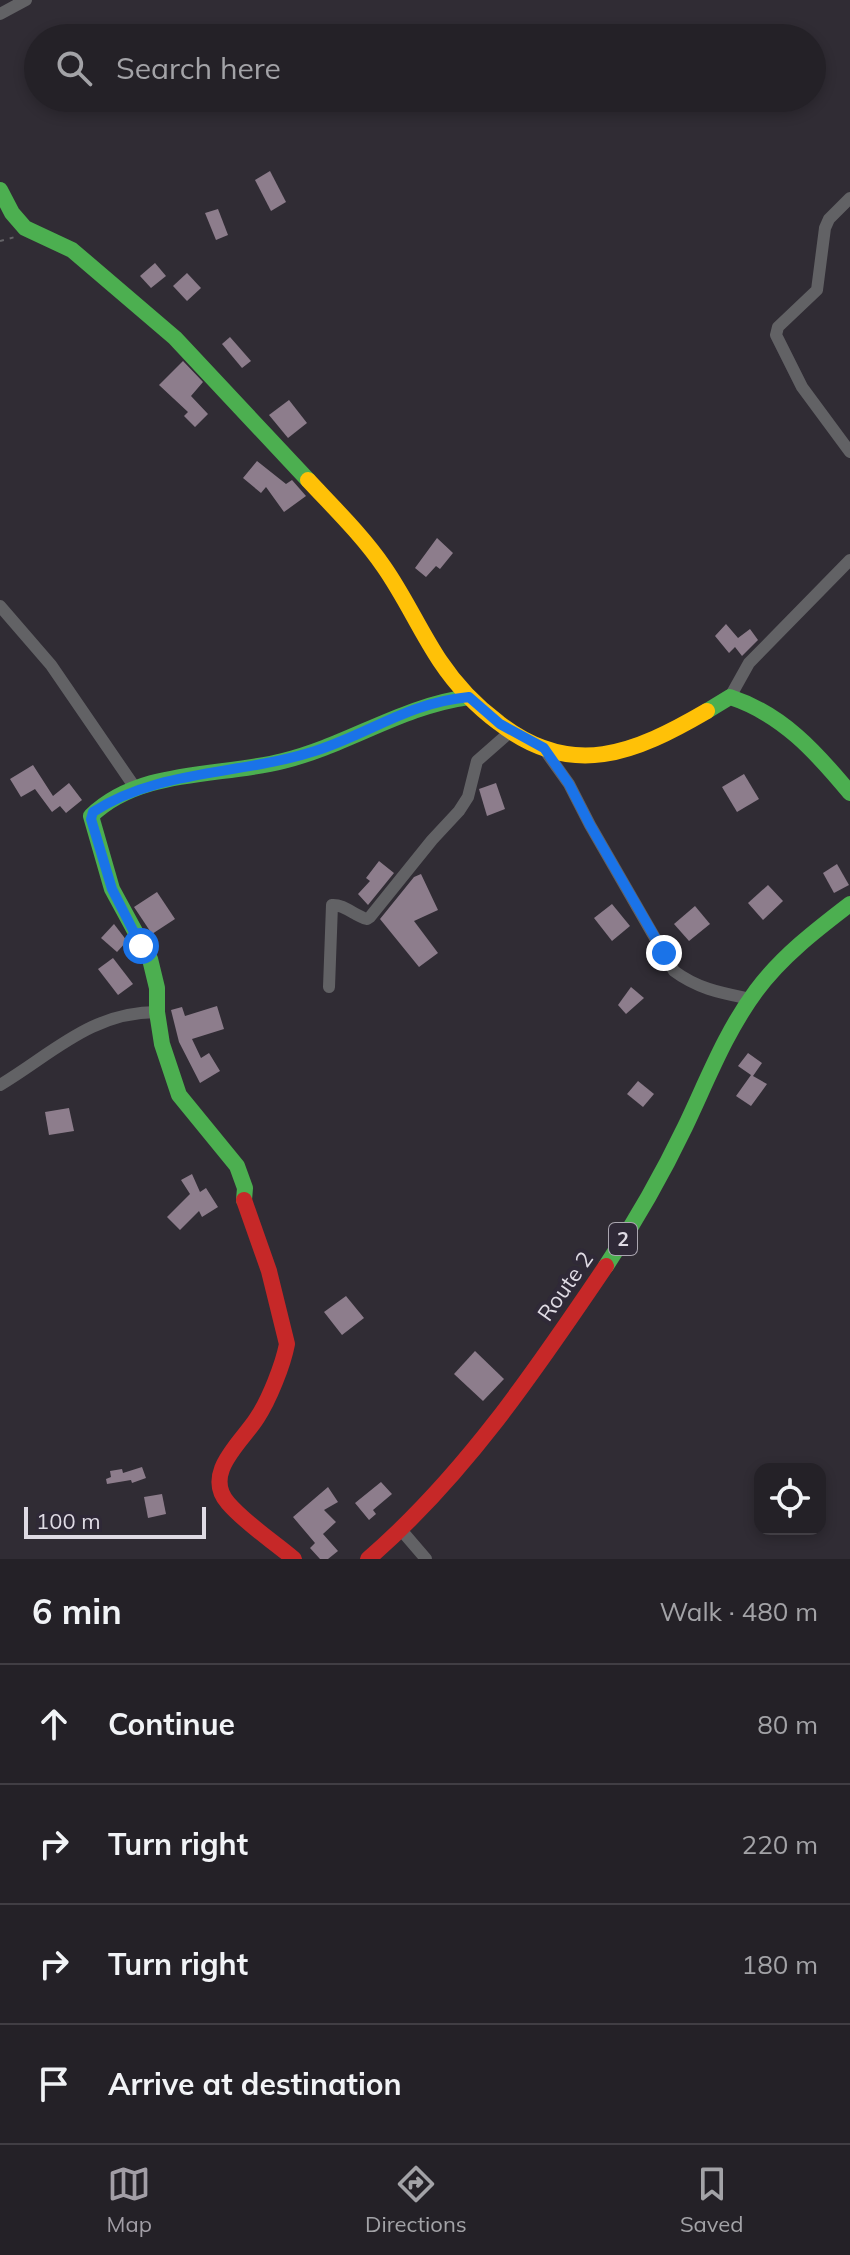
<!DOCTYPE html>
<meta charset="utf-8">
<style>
:root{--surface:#242127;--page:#2c292f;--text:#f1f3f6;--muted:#a3a3a7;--line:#413e44;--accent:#a29ea6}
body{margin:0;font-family:Mulish,sans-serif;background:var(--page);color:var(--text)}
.controls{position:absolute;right:24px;bottom:24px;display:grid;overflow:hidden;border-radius:16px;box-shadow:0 4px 12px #0003}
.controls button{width:72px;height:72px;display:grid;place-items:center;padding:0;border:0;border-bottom:2px solid var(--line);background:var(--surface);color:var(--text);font:40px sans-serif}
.scale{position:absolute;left:24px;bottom:20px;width:182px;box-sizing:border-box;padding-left:8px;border:4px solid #dfdbe4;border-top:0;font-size:22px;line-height:28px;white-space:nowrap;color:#dfdbe4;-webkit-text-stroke:6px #2f2937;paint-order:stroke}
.stop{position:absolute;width:24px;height:24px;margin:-18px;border:6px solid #1a73e8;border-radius:50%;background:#fff}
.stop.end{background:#1a73e8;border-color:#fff;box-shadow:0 2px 8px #0008}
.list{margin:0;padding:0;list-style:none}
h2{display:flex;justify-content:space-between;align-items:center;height:104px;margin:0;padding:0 32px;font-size:34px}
h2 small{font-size:26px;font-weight:400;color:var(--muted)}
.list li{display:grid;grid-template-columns:52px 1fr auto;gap:24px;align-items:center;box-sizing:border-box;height:120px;padding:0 32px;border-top:2px solid var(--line)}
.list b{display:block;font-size:30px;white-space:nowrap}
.list em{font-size:26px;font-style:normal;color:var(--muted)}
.icon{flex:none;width:44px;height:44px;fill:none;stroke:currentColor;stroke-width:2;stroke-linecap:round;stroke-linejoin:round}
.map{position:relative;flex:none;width:850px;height:1559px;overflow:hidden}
.search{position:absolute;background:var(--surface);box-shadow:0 4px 12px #0003;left:24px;right:24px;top:24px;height:88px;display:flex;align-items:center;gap:20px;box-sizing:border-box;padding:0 28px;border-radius:44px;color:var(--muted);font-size:30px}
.sheet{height:584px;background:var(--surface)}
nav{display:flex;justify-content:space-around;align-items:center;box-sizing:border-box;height:112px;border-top:2px solid var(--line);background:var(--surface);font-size:22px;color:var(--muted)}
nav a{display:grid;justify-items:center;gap:4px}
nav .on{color:var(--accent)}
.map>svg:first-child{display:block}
</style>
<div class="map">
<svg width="850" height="1559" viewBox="0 0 850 1559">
<rect width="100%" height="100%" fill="#302c34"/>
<g fill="#8d7d8c">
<polygon points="270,171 286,202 271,211 255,180"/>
<polygon points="218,209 228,235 216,240 205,213"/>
<polygon points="155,263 166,276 151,288 140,276"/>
<polygon points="187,273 201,288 187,301 173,286"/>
<polygon points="230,337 251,361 242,368 222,344"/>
<polygon points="183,361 203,382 191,396 208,414 195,427 184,416 188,412 159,385"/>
<polygon points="289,400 307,423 288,438 269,415"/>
<polygon points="257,461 286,484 292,480 306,496 284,512 266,487 261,493 243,478"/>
<polygon points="437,538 453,553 440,569 436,566 426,577 415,568"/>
<polygon points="726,624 738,638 750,629 758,640 742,656 735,647 729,653 715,636"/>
<polygon points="33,765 53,796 69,783 82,800 66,813 60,806 52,812 35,789 21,797 10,779"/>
<polygon points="744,774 759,799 737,812 722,787"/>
<polygon points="496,783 505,809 487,816 479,789"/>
<polygon points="379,861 394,873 368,905 358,894 370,881 366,878"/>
<polygon points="837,864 849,885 834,893 823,873"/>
<polygon points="421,874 438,910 414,921 438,953 419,967 380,919 414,877"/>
<polygon points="768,885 783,901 763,920 748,903"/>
<polygon points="157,892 175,919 152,934 134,907"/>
<polygon points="612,904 630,926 612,941 594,918"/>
<polygon points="695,906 710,924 689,941 674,924"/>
<polygon points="114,924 127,941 117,952 101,938"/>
<polygon points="113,958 133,984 118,995 98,969"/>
<polygon points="631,987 644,998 626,1014 618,1005"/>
<polygon points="217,1006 224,1029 192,1039 201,1058 209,1053 220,1071 200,1083 179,1042 171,1010 182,1007 185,1016"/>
<polygon points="748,1053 762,1063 753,1076 767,1084 751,1106 736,1096 751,1075 738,1066"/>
<polygon points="638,1081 654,1094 643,1107 627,1094"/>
<polygon points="69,1108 74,1131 49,1135 45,1112"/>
<polygon points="192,1174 200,1192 206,1188 218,1207 202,1217 199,1211 180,1230 167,1217 190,1194 181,1180"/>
<polygon points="346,1296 364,1318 342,1335 324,1312"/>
<polygon points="475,1351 504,1379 483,1401 454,1374"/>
<polygon points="142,1467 146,1478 132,1483 131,1480 107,1484 106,1479 111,1477 110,1471 122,1469 123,1473"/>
<polygon points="381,1482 392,1494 373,1510 376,1514 369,1520 355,1503"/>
<polygon points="328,1487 338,1502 324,1510 336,1522 323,1534 338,1551 328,1559 320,1559 310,1548 315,1543 293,1517"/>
<polygon points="162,1494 166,1514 148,1518 144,1497"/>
</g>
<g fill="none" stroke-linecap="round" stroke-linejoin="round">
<polyline stroke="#646367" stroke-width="2" stroke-dasharray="4 6" stroke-linecap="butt" points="0,241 15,237"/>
<g stroke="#626265" stroke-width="12">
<polyline points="0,14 26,0"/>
<polyline points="850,198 829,219 825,228 817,290 778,327 776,335 802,387 850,452"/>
<polyline points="0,606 51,665 136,789"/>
<polyline points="730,697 749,663 850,560"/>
<path d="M544 749 569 784 590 825 674 971C698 989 722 993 751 999"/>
<path d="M329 987 332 905C344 904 355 916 367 919L370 917 432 840 459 811 468 797 477 761 510 732"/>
<path d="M0 1085C52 1054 91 1012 157 1012"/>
<polyline points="402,1531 426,1559"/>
</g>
<g stroke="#4caf50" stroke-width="16">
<polyline points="0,190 12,213 25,228 72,250 175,338 308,480"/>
<path d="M707 711 730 697C782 714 816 752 850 793"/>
<path d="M244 1200 245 1188 237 1166 179 1095 162 1044 157 1012V988L150 959 112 889 91 816C140 768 221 777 283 761 348 745 402 706 469 697"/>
<path d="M606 1266C635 1222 662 1175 685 1127 707 1081 725 1033 756 991 781 957 816 930 850 904"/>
</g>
<path stroke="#ffc107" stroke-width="16" d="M308 480C334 508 362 535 384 567 405 597 420 631 440 661 456 685 476 706 499 723 572 780 635 753 707 711"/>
<g stroke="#c62828" stroke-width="16">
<path d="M244 1200 269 1271 287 1344C283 1365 269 1400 257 1418 242 1442 202 1473 228 1503 246 1524 273 1541 294 1559"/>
<path d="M368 1559C464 1476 535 1371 606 1266"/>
</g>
</g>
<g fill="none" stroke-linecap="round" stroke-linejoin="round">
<path stroke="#1a73e8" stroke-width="10" d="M141 946 112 889 91 819 93 812C159 769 241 775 315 751 371 733 407 703 469 697L500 724 544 748 569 784 590 825 664 953"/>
</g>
<g text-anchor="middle" stroke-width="8" stroke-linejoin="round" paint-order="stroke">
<rect fill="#2f2937" stroke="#aaa6b0" stroke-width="2" x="609" y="1223" width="28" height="32" rx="6"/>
<g font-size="20" font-weight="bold" fill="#dfdbe4">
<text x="623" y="1246">2</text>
</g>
<g font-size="22" fill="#dfdbe4" stroke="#2f2937">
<text transform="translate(565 1286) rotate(-55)" y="8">Route 2</text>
</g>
</g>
</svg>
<div class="controls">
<button><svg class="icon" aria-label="locate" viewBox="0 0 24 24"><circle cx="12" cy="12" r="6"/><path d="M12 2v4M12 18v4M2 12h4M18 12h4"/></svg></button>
</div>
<div class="scale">100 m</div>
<div class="stop" style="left:141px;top:946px"></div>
<div class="stop end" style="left:664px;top:953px"></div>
<div class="search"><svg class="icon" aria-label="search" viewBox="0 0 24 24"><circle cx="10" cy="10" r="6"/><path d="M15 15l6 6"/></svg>Search here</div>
</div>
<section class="sheet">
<h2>6 min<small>Walk · 480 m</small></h2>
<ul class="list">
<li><svg class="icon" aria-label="ahead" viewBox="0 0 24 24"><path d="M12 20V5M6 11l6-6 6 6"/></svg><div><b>Continue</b></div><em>80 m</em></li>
<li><svg class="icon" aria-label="right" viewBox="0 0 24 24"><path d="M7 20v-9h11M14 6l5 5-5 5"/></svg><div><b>Turn right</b></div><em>220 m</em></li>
<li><svg class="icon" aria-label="right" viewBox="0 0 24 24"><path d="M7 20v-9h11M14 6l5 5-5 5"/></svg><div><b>Turn right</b></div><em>180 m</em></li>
<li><svg class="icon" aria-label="arrive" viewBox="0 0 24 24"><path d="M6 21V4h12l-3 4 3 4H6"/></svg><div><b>Arrive at destination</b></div></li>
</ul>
</section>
<nav>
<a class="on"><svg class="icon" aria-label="map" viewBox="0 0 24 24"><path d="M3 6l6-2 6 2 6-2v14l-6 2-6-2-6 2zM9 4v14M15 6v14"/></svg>Map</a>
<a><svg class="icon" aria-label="directions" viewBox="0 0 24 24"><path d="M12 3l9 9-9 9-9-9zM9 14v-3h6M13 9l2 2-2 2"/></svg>Directions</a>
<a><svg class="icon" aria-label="saved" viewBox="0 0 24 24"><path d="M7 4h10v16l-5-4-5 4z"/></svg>Saved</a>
</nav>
